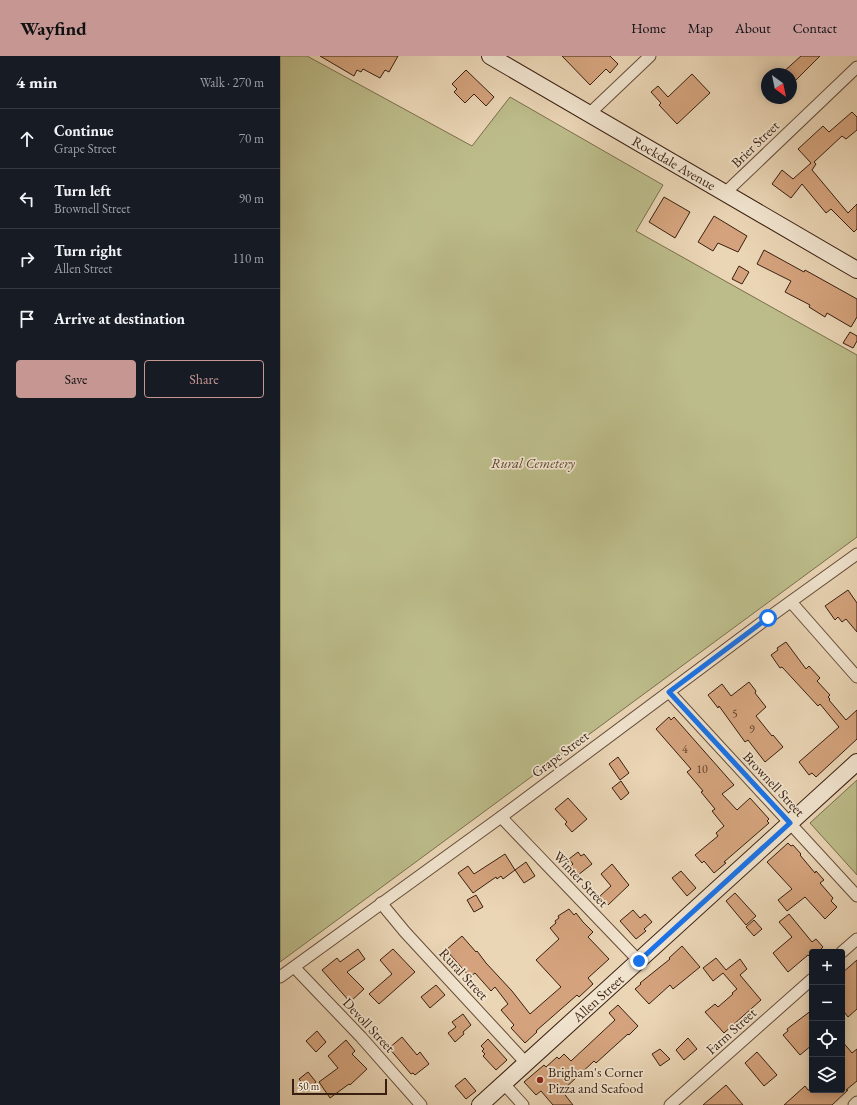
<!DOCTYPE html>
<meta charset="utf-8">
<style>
:root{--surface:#171b24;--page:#242831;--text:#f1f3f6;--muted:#9ea1a6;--line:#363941;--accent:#c59692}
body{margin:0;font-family:"EB Garamond",serif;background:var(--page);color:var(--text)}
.controls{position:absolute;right:12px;bottom:12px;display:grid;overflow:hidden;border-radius:4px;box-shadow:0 2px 10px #0003}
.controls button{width:36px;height:36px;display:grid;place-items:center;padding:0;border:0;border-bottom:1px solid var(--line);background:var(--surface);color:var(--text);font:20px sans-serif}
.compass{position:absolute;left:481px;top:12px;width:36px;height:36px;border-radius:50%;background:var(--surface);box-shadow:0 2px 10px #0003;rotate:147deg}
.scale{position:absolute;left:12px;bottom:10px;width:95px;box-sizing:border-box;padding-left:4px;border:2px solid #391f10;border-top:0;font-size:11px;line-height:14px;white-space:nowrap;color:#391f10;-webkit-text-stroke:3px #f1e4cf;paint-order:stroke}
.stop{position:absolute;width:12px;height:12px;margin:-9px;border:3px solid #1a73e8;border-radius:50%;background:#fff}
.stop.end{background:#1a73e8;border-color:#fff;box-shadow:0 1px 4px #0008}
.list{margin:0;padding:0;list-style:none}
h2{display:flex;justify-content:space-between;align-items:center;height:52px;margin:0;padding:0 16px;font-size:17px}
h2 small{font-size:13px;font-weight:400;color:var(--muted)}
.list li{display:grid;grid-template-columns:26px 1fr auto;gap:12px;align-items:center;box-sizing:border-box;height:60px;padding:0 16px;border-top:1px solid var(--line)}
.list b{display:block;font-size:15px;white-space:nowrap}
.list p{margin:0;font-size:13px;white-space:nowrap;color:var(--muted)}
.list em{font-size:13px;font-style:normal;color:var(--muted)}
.actions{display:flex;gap:8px;padding:12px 16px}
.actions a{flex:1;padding:9px 0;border:1px solid var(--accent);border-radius:4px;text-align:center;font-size:14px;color:var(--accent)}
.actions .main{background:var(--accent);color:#111}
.icon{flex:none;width:22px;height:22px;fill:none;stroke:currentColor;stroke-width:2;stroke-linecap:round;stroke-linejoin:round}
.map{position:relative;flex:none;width:577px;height:1049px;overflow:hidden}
header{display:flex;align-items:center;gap:24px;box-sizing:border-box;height:56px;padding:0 20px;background:var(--accent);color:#111}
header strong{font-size:19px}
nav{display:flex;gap:22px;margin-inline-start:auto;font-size:14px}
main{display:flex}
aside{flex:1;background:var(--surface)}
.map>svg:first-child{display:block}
</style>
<header>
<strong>Wayfind</strong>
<nav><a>Home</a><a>Map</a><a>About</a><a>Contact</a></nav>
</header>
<main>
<aside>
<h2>4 min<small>Walk · 270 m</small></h2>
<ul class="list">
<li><svg class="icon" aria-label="ahead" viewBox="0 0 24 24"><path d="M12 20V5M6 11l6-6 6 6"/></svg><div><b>Continue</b><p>Grape Street</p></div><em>70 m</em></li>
<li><svg class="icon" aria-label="left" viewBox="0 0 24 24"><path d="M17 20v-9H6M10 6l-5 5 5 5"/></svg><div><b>Turn left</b><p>Brownell Street</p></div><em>90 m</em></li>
<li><svg class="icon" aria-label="right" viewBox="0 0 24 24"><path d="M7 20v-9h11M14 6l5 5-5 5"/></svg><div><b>Turn right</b><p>Allen Street</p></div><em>110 m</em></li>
<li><svg class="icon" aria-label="arrive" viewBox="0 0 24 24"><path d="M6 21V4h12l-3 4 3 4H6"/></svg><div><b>Arrive at destination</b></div></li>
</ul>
<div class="actions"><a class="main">Save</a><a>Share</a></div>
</aside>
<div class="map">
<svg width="577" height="1049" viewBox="0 0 577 1049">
<rect width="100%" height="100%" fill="#ead5b5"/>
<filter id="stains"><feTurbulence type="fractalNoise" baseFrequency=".005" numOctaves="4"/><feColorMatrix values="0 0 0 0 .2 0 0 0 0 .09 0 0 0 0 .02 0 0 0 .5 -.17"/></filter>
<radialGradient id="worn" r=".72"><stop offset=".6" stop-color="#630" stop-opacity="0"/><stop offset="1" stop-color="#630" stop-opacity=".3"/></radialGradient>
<g fill="#bcbc8a" stroke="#7a6e4d">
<polygon points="0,0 27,0 192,90 230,41 383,129 356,175 577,299 577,481 0,906"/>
<polygon points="577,724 577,819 530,767"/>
</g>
<g fill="#d4a37d" stroke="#391f10">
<polygon points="40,0 118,0 109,16 105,14 100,22 83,13 81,16 77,14 74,20"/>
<polygon points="282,0 330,0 338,8 330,17 326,13 310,29"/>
<polygon points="521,0 540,0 511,29 511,18 501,18"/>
<polygon points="186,14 214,41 206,50 194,38 185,47 174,36 177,33 172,28"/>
<polygon points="412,18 430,37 397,68 379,49 381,47 371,36 378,30 388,41"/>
<polygon points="572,56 577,61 577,74 566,83 562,80 534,106 536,108 532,114 568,157 577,148 577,173 574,176 551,153 546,157 522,128 511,142 492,128 502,114 513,123 531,107 518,93 543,70 549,76"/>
<polygon points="384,141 410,156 395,182 369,166"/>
<polygon points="434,160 467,180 458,196 438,187 433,195 418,186"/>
<polygon points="484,194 524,216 525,214 577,243 577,261 571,271 547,257 545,261 529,251 530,249 505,236 511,225 477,208"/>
<polygon points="459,210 469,216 462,228 452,223"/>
<polygon points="570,276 577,280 577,285 573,292 563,287"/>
<polygon points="568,534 577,547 577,576 566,563 562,566 558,561 555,564 545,550"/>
<polygon points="506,586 526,613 529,610 540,622 537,625 550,639 548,641 550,643 549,644 566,664 577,654 577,683 536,721 532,717 529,719 519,706 559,671 540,648 538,650 502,611 500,612 491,599 498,594 497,592"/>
<polygon points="469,626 476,635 475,637 486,651 476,660 492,680 493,679 503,691 485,706 468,684 465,686 439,650 438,652 428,639 442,628 451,640"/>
<polygon points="389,661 391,664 394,661 454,729 442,738 457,754 470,742 489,763 487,765 489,767 444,806 446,807 434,817 424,805 422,807 415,799 438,780 436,777 444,770 432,755 435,753 421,736 423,735 407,716 411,713 376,673"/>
<polygon points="338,701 349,717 340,724 329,708"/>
<polygon points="341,725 349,737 341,744 332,732"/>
<polygon points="288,742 307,763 292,776 285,768 287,766 275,753"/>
<polygon points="508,787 511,790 513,789 521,798 520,799 535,817 536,815 544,824 540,827 553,842 551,845 557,851 545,863 525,841 507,855 498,844 512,833 487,806"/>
<polygon points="298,796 301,800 304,798 312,808 298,819 291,810 293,808 289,803"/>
<polygon points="225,798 235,814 223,823 221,820 217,823 216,821 193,837 178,817 188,810 194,818"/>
<polygon points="246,806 255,820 244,827 235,814"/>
<polygon points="332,808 349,829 328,849 320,840 331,830 321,818"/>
<polygon points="401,815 416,832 407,840 392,822"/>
<polygon points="455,837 476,860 466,869 446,845"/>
<polygon points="196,839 203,851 194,856 187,844"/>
<polygon points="289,853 294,859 296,857 303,866 313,876 308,881 329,903 308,922 313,928 299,941 297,939 256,975 257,976 245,987 231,972 234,969 221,954 228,948 215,931 211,935 195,917 190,921 166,894 182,880 196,896 197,895 206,907 232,935 250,958 281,931 256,904 279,883 270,872 276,867 275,865 279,862 278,860"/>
<polygon points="353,854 360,862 365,858 372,866 364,873 366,875 356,883 340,865"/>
<polygon points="509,858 532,886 536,883 543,891 538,896 532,896 532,901 531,902 528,899 508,916 493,897 512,881 499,866"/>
<polygon points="474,864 482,873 474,880 466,871"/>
<polygon points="402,890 420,911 393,933 390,929 369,948 355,933 361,928 360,927 390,903 389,902"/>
<polygon points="78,893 85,903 67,916 84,933 70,946 42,914 57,902 60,906"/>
<polygon points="113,893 135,916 99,948 89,938 112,918 100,904"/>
<polygon points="436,902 446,914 460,903 467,913 460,919 481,944 444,977 425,956 435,948 438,951 453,938 452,937 457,933 443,917 433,925 423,912"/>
<polygon points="577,904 577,953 568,961 562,953 562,917"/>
<polygon points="156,929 165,939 150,952 141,941"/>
<polygon points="338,949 358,970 349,979 348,978 316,1007 314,1005 282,1035 293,1049 273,1049 261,1035 256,1039 244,1026 264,1009 266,1011 277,1001 279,1003 284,998 291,1005 335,964 329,957"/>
<polygon points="532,954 532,989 520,999 503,979 508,975 507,973"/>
<polygon points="183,958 191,969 183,976 184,978 175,986 168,977 176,971 172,966"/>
<polygon points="37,975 46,986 36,996 26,985"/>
<polygon points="122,981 137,999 140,996 149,1008 135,1019 133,1017 131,1018 109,992"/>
<polygon points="408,982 417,993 404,1004 396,994"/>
<polygon points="208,983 227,1004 216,1014 203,1000 205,998 202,995 204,993 201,990"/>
<polygon points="66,984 75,995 72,998 87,1013 70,1029 69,1028 50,1042 39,1026 58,1012 48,1000"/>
<polygon points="562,985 572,997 577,993 577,1025 566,1034 568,1034 552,1049 504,1049 525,1030 528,1034 562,1034"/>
<polygon points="380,993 390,1003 380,1010 372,998"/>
<polygon points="477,996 497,1019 484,1030 465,1007"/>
<polygon points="28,1016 36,1026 27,1033 19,1023"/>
<polygon points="185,1022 196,1035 186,1043 175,1030"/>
<polygon points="446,1029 463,1049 423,1049"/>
</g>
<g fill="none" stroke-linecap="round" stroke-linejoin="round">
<g stroke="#654c39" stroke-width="13">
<g id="street">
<polyline points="309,58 370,0"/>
<polyline points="445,137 577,11"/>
<polyline points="511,546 577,621"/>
<polyline points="389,636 577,840"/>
<polyline points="221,761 359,905"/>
<polyline points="101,847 125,876 246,1007"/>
<polyline points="562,896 577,883"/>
<polyline points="14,911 81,981 141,1049"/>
<polyline points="0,921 221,761 488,562 577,498"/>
<polyline points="224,1028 243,1049"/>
<polyline points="390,1049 532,923"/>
<polyline points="574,1049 577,1046"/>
</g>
</g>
<g stroke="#391f10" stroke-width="18">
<g id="secondary">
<polyline points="210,0 577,214"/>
<polyline points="200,1049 577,706"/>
</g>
</g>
<use href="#street" stroke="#f1e4cf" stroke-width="11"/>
<use href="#secondary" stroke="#f1e4cf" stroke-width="16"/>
</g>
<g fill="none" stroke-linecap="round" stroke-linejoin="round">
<polyline stroke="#1a73e8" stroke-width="5" points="359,905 510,767 389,636 488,562"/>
</g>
<circle fill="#8f2418" stroke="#f1e4cf" stroke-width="1.5" cx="260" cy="1024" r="4"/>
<g text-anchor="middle" stroke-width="3.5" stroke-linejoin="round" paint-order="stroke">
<g font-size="12" fill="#60402b">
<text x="455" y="661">5</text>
<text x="472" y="677">9</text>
<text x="405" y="697">4</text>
<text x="422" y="717">10</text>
</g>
<g font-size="14" fill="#391f10" stroke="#f1e4cf">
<text transform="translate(475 88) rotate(-44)" y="5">Brier Street</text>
<text transform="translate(394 107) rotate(30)" y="5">Rockdale Avenue</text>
<text transform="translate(280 698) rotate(-37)" y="5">Grape Street</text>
<text transform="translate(494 728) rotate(47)" y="5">Brownell Street</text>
<text transform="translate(301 823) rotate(46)" y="5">Winter Street</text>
<text transform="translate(184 918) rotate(47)" y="5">Rural Street</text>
<text transform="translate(318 942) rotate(-42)" y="5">Allen Street</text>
<text transform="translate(89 969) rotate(47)" y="5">Devoll Street</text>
<text transform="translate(451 975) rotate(-42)" y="5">Farm Street</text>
</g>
<g font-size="14" font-style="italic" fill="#5a462e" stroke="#f1e4cf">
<text x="253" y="412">Rural Cemetery</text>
</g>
<g font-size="14" fill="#391f10" stroke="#f1e4cf" text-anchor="start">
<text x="268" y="1021">Brigham's Corner<tspan x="268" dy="16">Pizza and Seafood</tspan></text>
</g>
</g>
<rect width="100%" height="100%" filter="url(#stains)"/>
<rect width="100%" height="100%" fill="url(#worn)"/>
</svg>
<div class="controls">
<button>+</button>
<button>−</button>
<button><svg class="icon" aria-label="locate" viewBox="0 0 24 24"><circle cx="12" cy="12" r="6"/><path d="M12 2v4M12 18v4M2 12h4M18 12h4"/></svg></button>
<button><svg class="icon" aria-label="layers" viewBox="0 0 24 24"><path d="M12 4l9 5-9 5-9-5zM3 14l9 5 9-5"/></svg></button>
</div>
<svg class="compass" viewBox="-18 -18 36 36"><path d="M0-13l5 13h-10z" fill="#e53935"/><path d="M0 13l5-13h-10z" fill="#9ea1a6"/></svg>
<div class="scale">50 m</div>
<div class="stop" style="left:488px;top:562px"></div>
<div class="stop end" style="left:359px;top:905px"></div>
</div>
</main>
